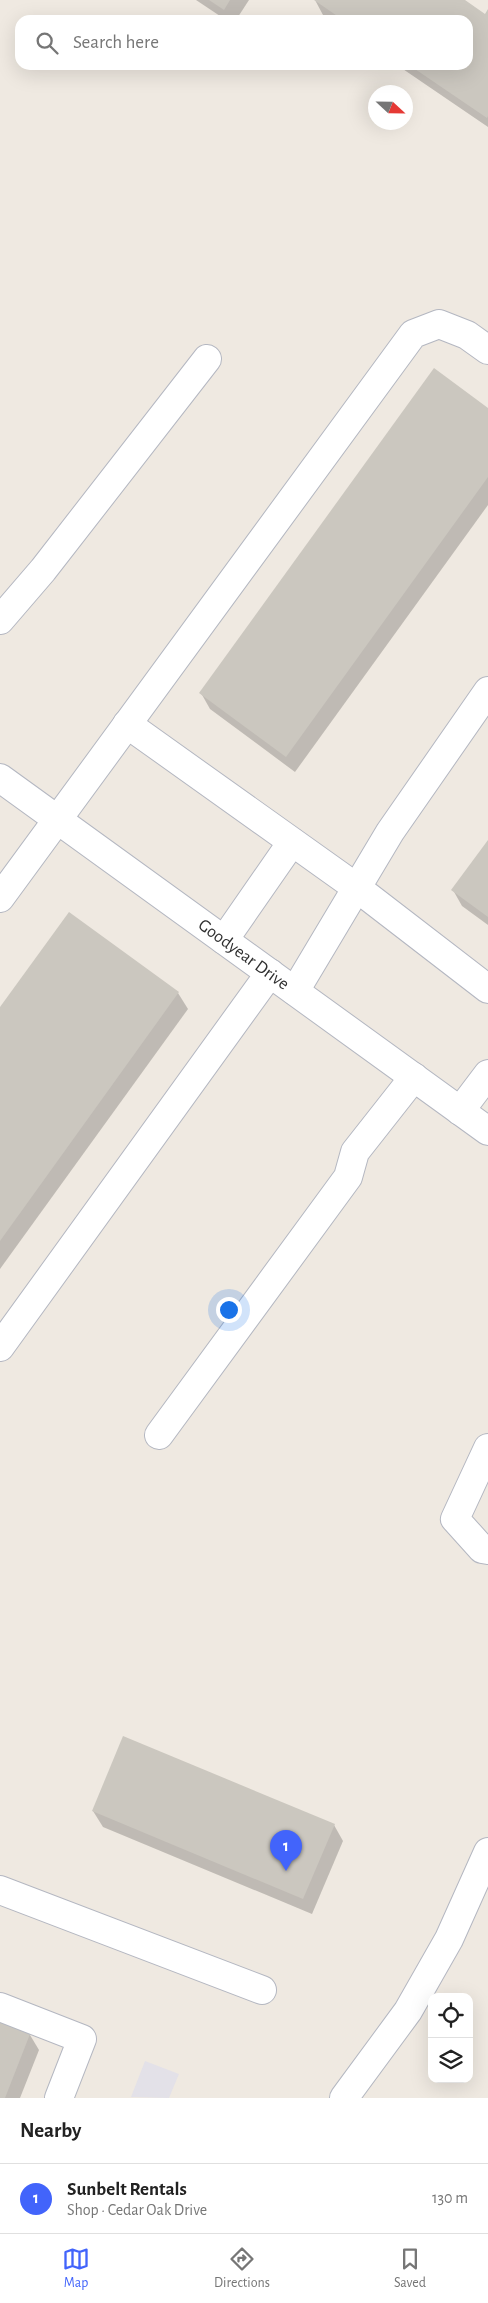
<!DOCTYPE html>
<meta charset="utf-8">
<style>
:root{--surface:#fff;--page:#f2f2f2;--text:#222;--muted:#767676;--line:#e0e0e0;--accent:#4264fb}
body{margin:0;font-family:"Alegreya Sans",sans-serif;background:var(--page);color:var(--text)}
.controls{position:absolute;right:15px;bottom:15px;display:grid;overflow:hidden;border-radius:10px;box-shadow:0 5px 20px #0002}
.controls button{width:45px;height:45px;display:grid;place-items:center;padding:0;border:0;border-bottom:1px solid var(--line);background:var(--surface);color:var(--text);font:25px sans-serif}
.compass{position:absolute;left:368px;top:85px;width:45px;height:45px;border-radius:50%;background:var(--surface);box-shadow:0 5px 20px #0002;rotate:112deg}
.you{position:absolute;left:228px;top:1309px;width:18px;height:18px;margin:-12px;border:4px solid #fff;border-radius:50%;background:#1a73e8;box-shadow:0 0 0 8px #1a73e833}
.badge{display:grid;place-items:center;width:32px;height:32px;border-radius:50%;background:var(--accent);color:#fff;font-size:16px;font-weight:700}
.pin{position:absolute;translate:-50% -41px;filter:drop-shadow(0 1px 2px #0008)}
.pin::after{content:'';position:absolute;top:26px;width:18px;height:15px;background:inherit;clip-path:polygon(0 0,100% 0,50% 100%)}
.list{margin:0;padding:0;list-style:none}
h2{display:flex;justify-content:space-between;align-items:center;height:65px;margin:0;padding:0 20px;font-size:21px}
h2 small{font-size:16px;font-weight:400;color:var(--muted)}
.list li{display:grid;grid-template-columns:32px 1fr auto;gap:15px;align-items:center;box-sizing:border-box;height:70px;padding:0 20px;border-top:1px solid var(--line)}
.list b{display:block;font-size:19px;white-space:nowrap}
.list p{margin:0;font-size:16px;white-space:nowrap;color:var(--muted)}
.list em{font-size:16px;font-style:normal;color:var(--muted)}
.icon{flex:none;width:28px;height:28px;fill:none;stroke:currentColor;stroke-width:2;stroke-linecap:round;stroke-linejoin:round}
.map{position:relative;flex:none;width:488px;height:2098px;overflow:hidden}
.search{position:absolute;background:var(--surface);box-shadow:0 5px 20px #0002;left:15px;right:15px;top:15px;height:55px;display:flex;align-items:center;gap:12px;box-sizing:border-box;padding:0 18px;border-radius:15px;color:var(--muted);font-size:19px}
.sheet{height:135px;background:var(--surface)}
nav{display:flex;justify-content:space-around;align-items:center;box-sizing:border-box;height:70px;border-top:1px solid var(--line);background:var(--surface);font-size:14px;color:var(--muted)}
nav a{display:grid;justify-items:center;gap:2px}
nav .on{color:var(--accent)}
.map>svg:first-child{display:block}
</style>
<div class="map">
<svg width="488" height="2098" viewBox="0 0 488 2098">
<rect width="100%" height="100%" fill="#efe9e1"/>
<polygon fill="#e3e1e8" points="145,2061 179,2074 169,2098 131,2097"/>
<g fill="#0003">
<polygon points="196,0 249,0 236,20 226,20"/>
<polygon points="315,0 463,0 485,15 488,11 488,127 397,65 468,65 468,20 331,20 323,15"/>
<polygon points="488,409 488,505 295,772 210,709 201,693"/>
<polygon points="488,842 488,925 462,906 453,890"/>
<polygon points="69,914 178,993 188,1009 0,1269 0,1010"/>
<polygon points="93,1811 334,1825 343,1841 312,1914 103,1827"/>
<polygon points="0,2023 30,2035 39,2050 20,2098 0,2098"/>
</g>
<g fill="#cbc7bf">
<polygon points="209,0 230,0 224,10"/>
<polygon points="314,0 465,0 485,14 488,9 488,116 487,118 409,65 468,65 468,20 343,20"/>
<polygon points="434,368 488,408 488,477 286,757 199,693"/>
<polygon points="488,840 488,917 451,890"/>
<polygon points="69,912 179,992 0,1241 0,1007"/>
<polygon points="123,1736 335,1824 303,1899 92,1811"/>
<polygon points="0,2022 30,2034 5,2098 0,2098"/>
</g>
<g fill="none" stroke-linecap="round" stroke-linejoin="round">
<g stroke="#b4b7c1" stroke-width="30">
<g id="minor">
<polyline points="0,620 43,570 207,359"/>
<polyline points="127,724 357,888 488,989"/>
<polyline points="0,778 488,1131"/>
<polyline points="0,898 413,334 439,324 467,335 488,350"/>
<polyline points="224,940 292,842"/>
<polyline points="295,991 390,832 488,691"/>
<polyline points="460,1111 488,1074"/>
<polyline points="0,1347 270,973"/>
<polyline points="159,1435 348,1177 355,1152 414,1077"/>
<polyline points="488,1448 455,1519 482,1549 488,1550"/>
<polyline points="0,1890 262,1990"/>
<polyline points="0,2007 82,2039 59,2098"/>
<polyline points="344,2098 408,2011 449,1939 488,1852"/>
</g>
</g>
<use href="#minor" stroke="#fff" stroke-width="28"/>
</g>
<g text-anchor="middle" stroke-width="4.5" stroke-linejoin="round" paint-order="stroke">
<g font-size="18" fill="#2e2e2e" stroke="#fff">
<text transform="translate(244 954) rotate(36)" y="6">Goodyear Drive</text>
</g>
</g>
</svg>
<div class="controls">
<button><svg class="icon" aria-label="locate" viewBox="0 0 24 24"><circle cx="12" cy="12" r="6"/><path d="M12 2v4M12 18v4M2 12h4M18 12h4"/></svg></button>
<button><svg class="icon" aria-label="layers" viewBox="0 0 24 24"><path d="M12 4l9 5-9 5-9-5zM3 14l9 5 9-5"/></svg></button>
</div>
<svg class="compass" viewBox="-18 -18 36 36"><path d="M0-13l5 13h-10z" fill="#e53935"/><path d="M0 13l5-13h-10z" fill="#767676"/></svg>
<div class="you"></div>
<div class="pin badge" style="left:286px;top:1871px">1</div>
<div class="search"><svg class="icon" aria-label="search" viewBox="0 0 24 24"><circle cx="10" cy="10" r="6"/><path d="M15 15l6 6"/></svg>Search here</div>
</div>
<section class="sheet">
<h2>Nearby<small></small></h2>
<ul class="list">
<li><span class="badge">1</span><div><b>Sunbelt Rentals</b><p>Shop · Cedar Oak Drive</p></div><em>130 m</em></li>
</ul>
</section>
<nav>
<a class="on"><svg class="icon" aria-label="map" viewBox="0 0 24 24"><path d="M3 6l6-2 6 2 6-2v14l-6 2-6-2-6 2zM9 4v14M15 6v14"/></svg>Map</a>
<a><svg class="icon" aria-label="directions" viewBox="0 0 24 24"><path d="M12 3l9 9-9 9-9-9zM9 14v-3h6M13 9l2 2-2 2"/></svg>Directions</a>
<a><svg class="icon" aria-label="saved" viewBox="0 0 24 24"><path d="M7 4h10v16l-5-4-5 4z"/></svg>Saved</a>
</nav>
